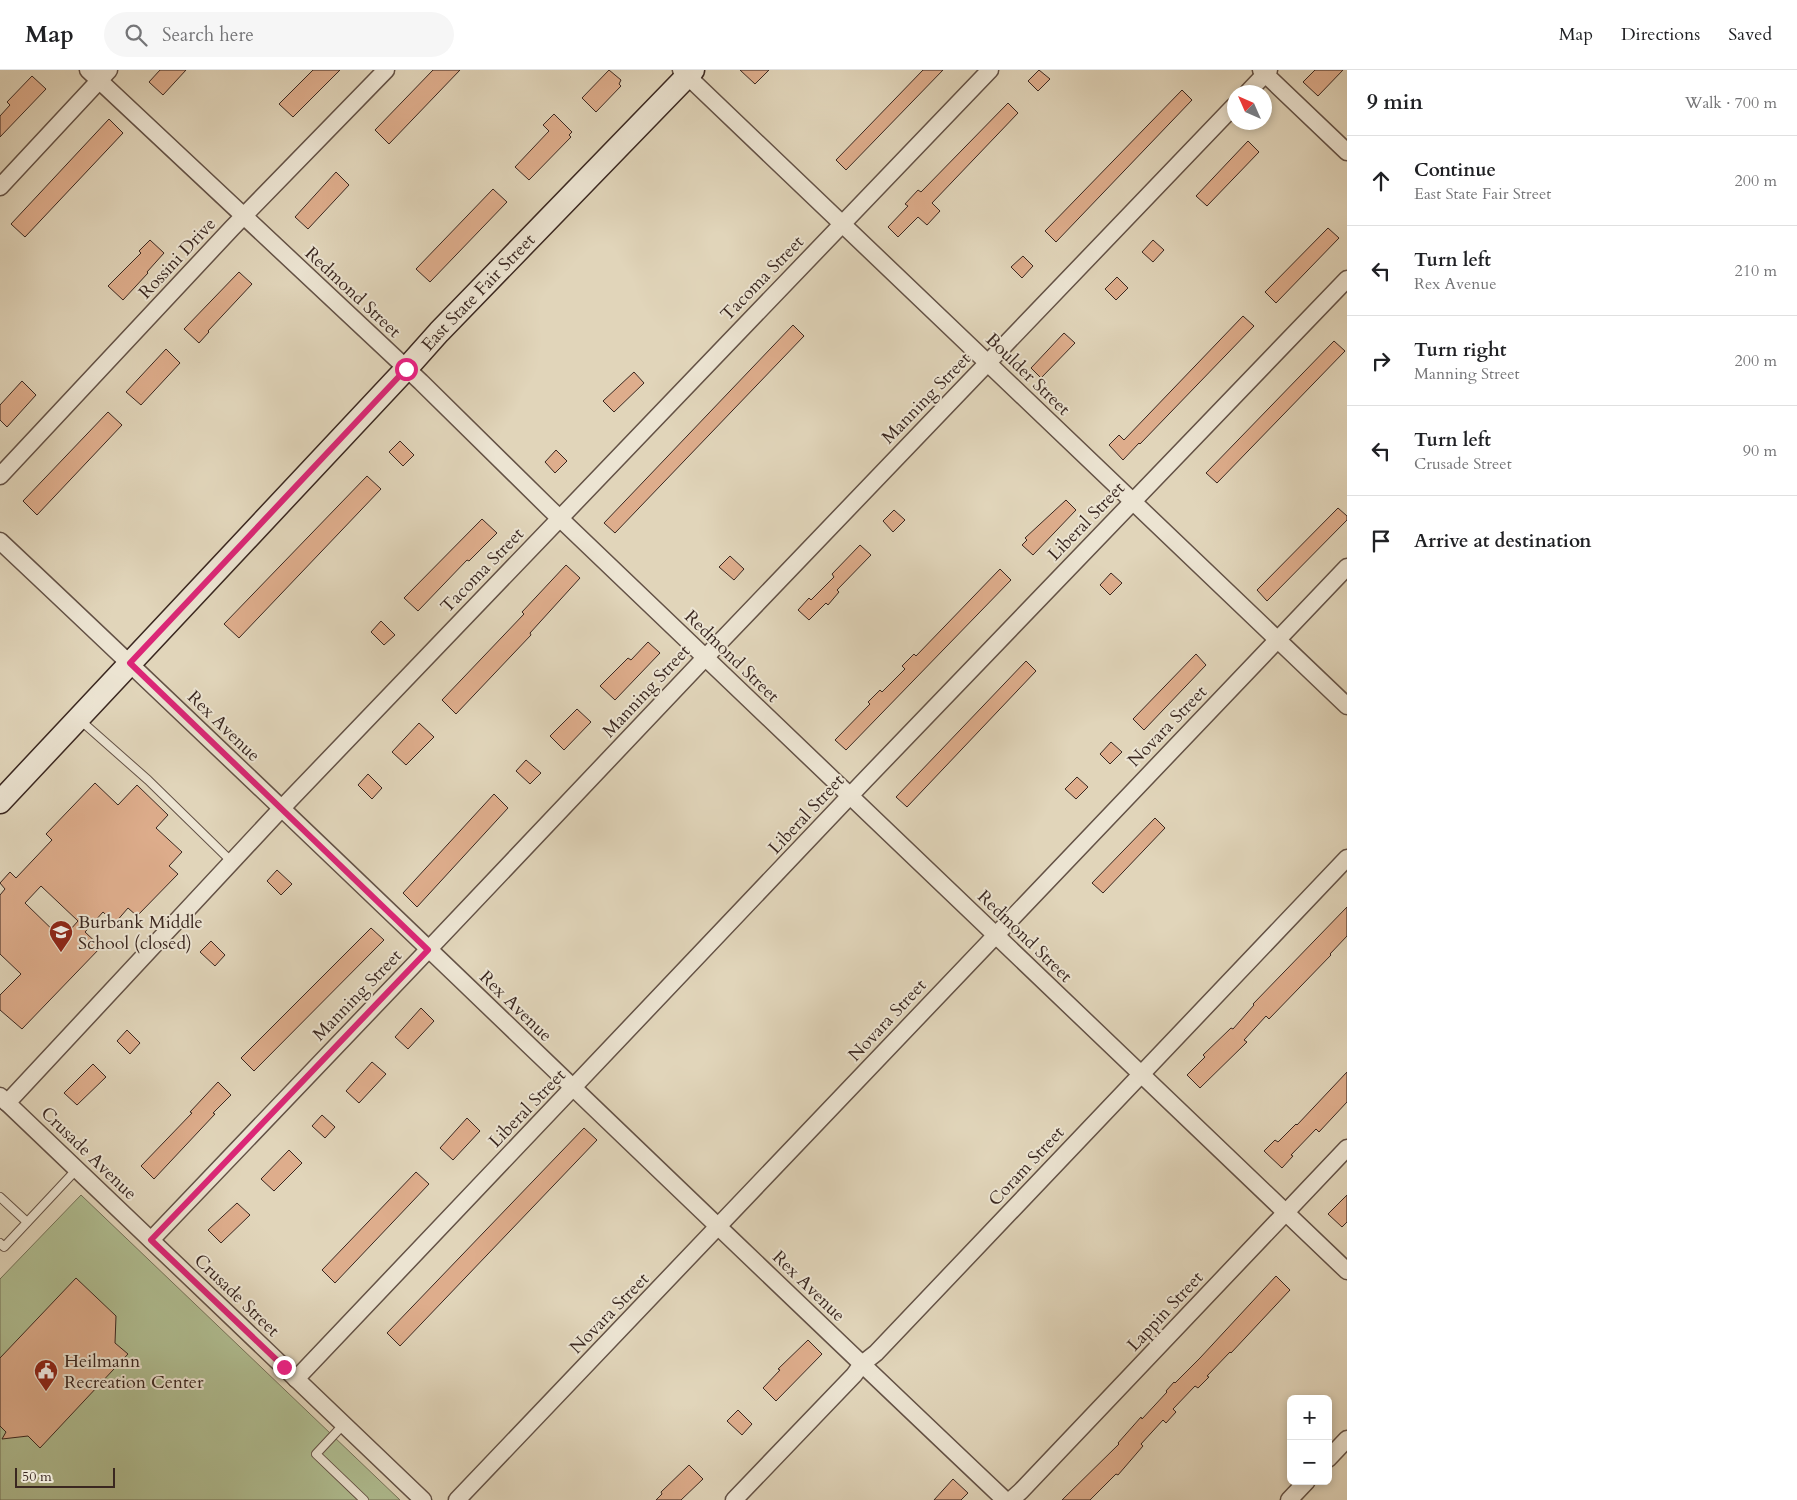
<!DOCTYPE html>
<meta charset="utf-8">
<style>
:root{--surface:#fff;--page:#f6f6f6;--text:#202124;--muted:#757577;--line:#e0e0e0}
body{margin:0;font-family:Cardo,serif;background:var(--page);color:var(--text)}
.controls{position:absolute;right:15px;bottom:15px;display:grid;overflow:hidden;border-radius:8px;box-shadow:0 2px 8px #0003}
.controls button{width:45px;height:45px;display:grid;place-items:center;padding:0;border:0;border-bottom:1px solid var(--line);background:var(--surface);color:var(--text);font:25px sans-serif}
.compass{position:absolute;left:1227px;top:15px;width:45px;height:45px;border-radius:50%;background:var(--surface);box-shadow:0 2px 8px #0003;rotate:315deg}
.scale{position:absolute;left:15px;bottom:12px;width:100px;box-sizing:border-box;padding-left:5px;border:2px solid #3a2720;border-top:0;font-size:14px;line-height:18px;white-space:nowrap;color:#3a2720;-webkit-text-stroke:4px #ece4d2;paint-order:stroke}
.stop{position:absolute;width:15px;height:15px;margin:-11px;border:4px solid #db2777;border-radius:50%;background:#fff}
.stop.end{background:#db2777;border-color:#fff;box-shadow:0 1px 5px #0008}
.list{margin:0;padding:0;list-style:none}
h2{display:flex;justify-content:space-between;align-items:center;height:65px;margin:0;padding:0 20px;font-size:21px}
h2 small{font-size:16px;font-weight:400;color:var(--muted)}
.list li{display:grid;grid-template-columns:32px 1fr auto;gap:15px;align-items:center;box-sizing:border-box;height:90px;padding:0 20px;border-top:1px solid var(--line)}
.list b{display:block;font-size:19px;white-space:nowrap}
.list p{margin:0;font-size:16px;white-space:nowrap;color:var(--muted)}
.list em{font-size:16px;font-style:normal;color:var(--muted)}
.icon{flex:none;width:28px;height:28px;fill:none;stroke:currentColor;stroke-width:2;stroke-linecap:round;stroke-linejoin:round}
.map{position:relative;flex:none;width:1347px;height:1430px;overflow:hidden}
header{display:flex;align-items:center;gap:30px;box-sizing:border-box;height:70px;padding:0 25px;background:var(--surface);border-bottom:1px solid var(--line)}
header strong{font-size:24px}
nav{display:flex;gap:28px;margin-inline-start:auto;font-size:18px}
.search{width:350px;height:45px;background:var(--page);display:flex;align-items:center;gap:12px;box-sizing:border-box;padding:0 18px;border-radius:28px;color:var(--muted);font-size:19px}
main{display:flex}
aside{flex:1;background:var(--surface)}
.map>svg:first-child{display:block}
</style>
<header>
<strong>Map</strong>
<div class="search"><svg class="icon" aria-label="search" viewBox="0 0 24 24"><circle cx="10" cy="10" r="6"/><path d="M15 15l6 6"/></svg>Search here</div>
<nav><a>Map</a><a>Directions</a><a>Saved</a></nav>
</header>
<main>
<div class="map">
<svg width="1347" height="1430" viewBox="0 0 1347 1430">
<rect width="100%" height="100%" fill="#e1d5ba"/>
<filter id="stains"><feTurbulence type="fractalNoise" baseFrequency=".004" numOctaves="4"/><feColorMatrix values="0 0 0 0 .2 0 0 0 0 .09 0 0 0 0 .02 0 0 0 .5 -.17"/></filter>
<radialGradient id="worn" r=".72"><stop offset=".6" stop-color="#630" stop-opacity="0"/><stop offset="1" stop-color="#630" stop-opacity=".3"/></radialGradient>
<polygon fill="#b0be92" stroke="#757259" points="81,1125 400,1430 0,1430 0,1209"/>
<g fill="#dead8c" stroke="#3a2720" fill-rule="evenodd">
<polygon points="160,0 186,0 163,25 149,12"/>
<polygon points="313,0 340,0 293,47 279,34"/>
<polygon points="433,0 460,0 389,74 375,60"/>
<polygon points="609,0 621,10 619,14 621,16 596,42 582,28"/>
<polygon points="740,0 769,0 755,14"/>
<polygon points="923,0 943,0 846,100 836,90"/>
<polygon points="1039,0 1050,9 1038,21 1028,11"/>
<polygon points="1315,0 1343,0 1318,26 1303,12"/>
<polygon points="32,6 46,19 0,67 0,46 10,35 7,32"/>
<polygon points="1182,20 1192,30 1056,172 1045,161"/>
<polygon points="1008,33 1018,43 932,133 940,141 927,155 918,147 898,167 888,157 908,136 905,134 918,120 921,122"/>
<polygon points="554,44 572,62 569,65 571,67 529,110 515,97 549,61 543,55"/>
<polygon points="109,49 123,63 25,167 11,154"/>
<polygon points="1248,71 1259,82 1207,136 1196,126"/>
<polygon points="336,102 349,115 308,159 295,147"/>
<polygon points="493,119 507,132 430,212 416,199"/>
<polygon points="1328,158 1339,168 1276,233 1265,222"/>
<polygon points="150,170 164,183 147,202 148,203 123,230 108,216 141,183 139,181"/>
<polygon points="1153,170 1164,180 1153,192 1142,182"/>
<polygon points="1023,186 1033,196 1022,208 1011,197"/>
<polygon points="239,202 252,214 208,261 209,262 199,273 184,259"/>
<polygon points="1117,207 1128,218 1116,230 1105,219"/>
<polygon points="1243,246 1254,256 1140,374 1139,373 1123,390 1109,375 1119,365 1124,370"/>
<polygon points="793,255 804,266 615,463 604,453"/>
<polygon points="1064,263 1075,273 1041,308 1031,298"/>
<polygon points="1334,271 1345,281 1217,413 1206,403"/>
<polygon points="166,279 180,293 141,335 126,322"/>
<polygon points="634,302 644,313 614,342 603,331"/>
<polygon points="22,311 36,325 7,357 0,350 0,335"/>
<polygon points="108,342 122,355 37,445 23,431"/>
<polygon points="400,371 414,385 403,396 389,382"/>
<polygon points="556,380 567,391 555,403 545,392"/>
<polygon points="367,406 381,419 239,568 224,554"/>
<polygon points="1066,430 1076,440 1033,485 1022,475 1027,470 1025,468"/>
<polygon points="1338,438 1347,446 1347,450 1267,531 1257,520"/>
<polygon points="894,440 905,450 893,462 883,451"/>
<polygon points="482,449 497,463 469,491 467,490 418,541 404,528"/>
<polygon points="860,475 871,485 837,520 839,522 828,535 826,533 809,550 798,540 809,528 811,530 834,507 832,504"/>
<polygon points="730,486 744,499 734,510 719,497"/>
<polygon points="566,495 580,508 530,563 531,565 456,644 442,630 524,544 522,542"/>
<polygon points="1000,499 1011,510 846,680 835,670 870,634 868,632 880,620 882,622 905,599 902,596 914,584 916,586"/>
<polygon points="1111,503 1122,513 1110,525 1100,515"/>
<polygon points="381,551 395,565 384,575 371,562"/>
<polygon points="648,572 660,583 615,630 600,616 628,588 631,590"/>
<polygon points="1196,584 1206,595 1144,660 1133,649"/>
<polygon points="1026,591 1036,601 907,737 896,727"/>
<polygon points="577,639 591,652 564,680 550,666"/>
<polygon points="419,653 434,667 406,695 392,682"/>
<polygon points="1111,672 1122,682 1110,694 1100,684"/>
<polygon points="526,690 541,703 530,714 516,701"/>
<polygon points="368,704 382,718 372,729 358,715"/>
<polygon points="1077,707 1088,717 1076,729 1065,719"/>
<path d="M95 713 118 735 137 715 168 745 156 758 182 782 169 796 178 804 137 846 128 838 115 853 103 842 85 862 101 877 22 959 0 940V925L21 904 0 884V825L5 819 0 813 10 802 16 808 52 770 46 764ZM41 816 78 851 62 869 25 833Z"/>
<polygon points="494,724 508,738 417,837 403,823"/>
<polygon points="1155,748 1165,758 1103,823 1092,813"/>
<polygon points="277,800 292,814 281,825 267,811"/>
<polygon points="1347,837 1347,866 1330,884 1331,885 1269,949 1266,946 1244,970 1247,972 1200,1018 1187,1005 1205,987 1203,985 1231,958 1233,959 1254,935 1253,934"/>
<polygon points="371,858 384,870 254,1001 241,988"/>
<polygon points="211,871 225,885 215,896 200,882"/>
<polygon points="421,938 434,951 408,979 395,967"/>
<polygon points="127,960 140,973 130,984 117,971"/>
<polygon points="372,992 386,1004 359,1033 346,1021"/>
<polygon points="93,994 106,1007 77,1035 64,1023"/>
<polygon points="1347,1002 1347,1032 1319,1062 1316,1059 1291,1085 1293,1086 1282,1098 1264,1081 1275,1070 1278,1072 1296,1054 1297,1055"/>
<polygon points="218,1012 231,1025 213,1043 215,1044 154,1109 141,1096 192,1043 190,1042"/>
<polygon points="322,1045 335,1057 325,1068 312,1056"/>
<polygon points="467,1048 480,1061 453,1090 440,1078"/>
<polygon points="584,1058 597,1070 400,1276 387,1263"/>
<polygon points="289,1080 302,1093 274,1121 261,1109"/>
<polygon points="416,1102 429,1114 335,1213 322,1200"/>
<polygon points="1347,1125 1347,1152 1342,1157 1328,1144"/>
<polygon points="237,1133 250,1145 221,1173 208,1160"/>
<polygon points="1276,1206 1290,1220 1231,1283 1230,1282 1207,1306 1209,1307 1198,1318 1195,1316 1173,1339 1176,1342 1166,1353 1163,1350 1141,1374 1143,1376 1118,1405 1116,1404 1090,1430 1062,1430 1119,1374 1118,1373 1141,1347 1142,1349 1167,1322 1166,1321 1174,1312 1175,1313 1200,1288"/>
<polygon points="76,1208 116,1246 115,1273 128,1284 40,1378 28,1366 2,1369 6,1362 0,1356 0,1288"/>
<polygon points="808,1270 822,1284 776,1331 763,1318 780,1300 778,1299"/>
<polygon points="738,1340 752,1354 742,1365 727,1351"/>
<polygon points="689,1395 703,1409 681,1430 656,1430 662,1424 661,1422"/>
<polygon points="953,1409 968,1423 961,1430 934,1430"/>
</g>
<g fill="none" stroke-linecap="round" stroke-linejoin="round">
<g stroke="#645246" stroke-width="10">
<g id="lane">
<polyline points="80,650 148,710 232,792"/>
<polyline points="0,1127 27,1152"/>
<polyline points="0,1173 4,1177 77,1099"/>
<polyline points="344,1354 316,1384 364,1430"/>
</g>
</g>
<g stroke="#645246" stroke-width="19">
<g id="street">
<polyline points="88,0 421,312 549,438 1347,1201"/>
<polyline points="681,0 1347,636"/>
<polyline points="1261,0 1347,82"/>
<polyline points="1248,22 1269,0"/>
<polyline points="0,117 109,0"/>
<polyline points="0,406 232,158 386,0"/>
<path d="M0 471C337 788 669 1112 1005 1430"/>
<polyline points="0,1026 423,1430"/>
<polyline points="7,1033 281,739 990,0"/>
<polyline points="151,1170 428,880 721,571 1234,36"/>
<polyline points="296,1309 865,710 1347,209"/>
<polyline points="1328,1389 1347,1369"/>
<polyline points="457,1430 1347,497"/>
<polyline points="734,1430 854,1305 862,1294 876,1283 1347,788"/>
<polyline points="1011,1430 1021,1421 1347,1078"/>
<polyline points="1289,1430 1307,1411"/>
</g>
</g>
<g stroke="#3a2720" stroke-width="25">
<g id="secondary">
<path id="s1" d="M0 732 406 299 439 262 693 0"/>
</g>
</g>
<use href="#lane" stroke="#ece4d2" stroke-width="8"/>
<use href="#street" stroke="#ece4d2" stroke-width="16"/>
<use href="#secondary" stroke="#ece4d2" stroke-width="22"/>
</g>
<g fill="none" stroke-linecap="round" stroke-linejoin="round">
<polyline stroke="#db2777" stroke-width="6" points="284,1297 151,1170 428,880 130,593 406,299"/>
</g>
<defs>
<g id="school-pin" transform="scale(1.25)"><path d="M0 17L-7.5 6A9.5 9.5 0 1 1 7.5 6Z" fill="#8f2418" stroke="#ece4d2"/><path d="M0-5L7-2L0 1L-7-2ZM-4 1L0 2.5L4 1V4Q0 6-4 4Z" fill="#fff"/></g>
<g id="civic-pin" transform="scale(1.25)"><path d="M0 17L-7.5 6A9.5 9.5 0 1 1 7.5 6Z" fill="#8f2418" stroke="#ece4d2"/><path d="M-.6-6.5H3V-4.5H.6V-3L4-1V1h2V6H-6V1h2V-1L-.6-3ZM-1.2 2.5V6h2.4V2.5Z" fill="#fff"/></g>
</defs>
<g fill-rule="evenodd">
<use href="#school-pin" x="61" y="862"/>
<use href="#civic-pin" x="46" y="1301"/>
</g>
<g text-anchor="middle" stroke-width="4" stroke-linejoin="round" paint-order="stroke">
<g font-size="18" fill="#3a2720" stroke="#ece4d2">
<text transform="translate(177 188) rotate(-47)" y="6">Rossini Drive</text>
<text transform="translate(762 208) rotate(-46)" y="6">Tacoma Street</text>
<text transform="translate(353 222) rotate(43)" y="6">Redmond Street</text>
<text dy="6" stroke="none"><textPath href="#s1" startOffset="699">East State Fair Street</textPath></text>
<text transform="translate(1028 304) rotate(44)" y="6">Boulder Street</text>
<text transform="translate(926 328) rotate(-46)" y="6">Manning Street</text>
<text transform="translate(1086 451) rotate(-46)" y="6">Liberal Street</text>
<text transform="translate(482 500) rotate(-46)" y="6">Tacoma Street</text>
<text transform="translate(732 586) rotate(44)" y="6">Redmond Street</text>
<text transform="translate(646 621) rotate(-47)" y="6">Manning Street</text>
<text transform="translate(224 656) rotate(44)" y="6">Rex Avenue</text>
<text transform="translate(1167 656) rotate(-46)" y="6">Novara Street</text>
<text transform="translate(806 744) rotate(-47)" y="6">Liberal Street</text>
<text transform="translate(1025 866) rotate(44)" y="6">Redmond Street</text>
<text transform="translate(357 925) rotate(-46)" y="6">Manning Street</text>
<text transform="translate(516 936) rotate(44)" y="6">Rex Avenue</text>
<text transform="translate(887 950) rotate(-47)" y="6">Novara Street</text>
<text transform="translate(527 1038) rotate(-46)" y="6">Liberal Street</text>
<text transform="translate(89 1083) rotate(44)" y="6">Crusade Avenue</text>
<text transform="translate(1026 1096) rotate(-47)" y="6">Coram Street</text>
<text transform="translate(809 1216) rotate(44)" y="6">Rex Avenue</text>
<text transform="translate(237 1225) rotate(44)" y="6">Crusade Street</text>
<text transform="translate(1165 1241) rotate(-47)" y="6">Lappin Street</text>
<text transform="translate(609 1243) rotate(-46)" y="6">Novara Street</text>
</g>
<g font-size="18" fill="#3a2720" stroke="#ece4d2" text-anchor="start">
<text x="78" y="858">Burbank Middle<tspan x="78" dy="21">School (closed)</tspan></text>
<text x="64" y="1297">Heilmann<tspan x="64" dy="21">Recreation Center</tspan></text>
</g>
</g>
<rect width="100%" height="100%" filter="url(#stains)"/>
<rect width="100%" height="100%" fill="url(#worn)"/>
</svg>
<div class="controls">
<button>+</button>
<button>−</button>
</div>
<svg class="compass" viewBox="-18 -18 36 36"><path d="M0-13l5 13h-10z" fill="#e53935"/><path d="M0 13l5-13h-10z" fill="#757577"/></svg>
<div class="scale">50 m</div>
<div class="stop" style="left:406px;top:299px"></div>
<div class="stop end" style="left:284px;top:1297px"></div>
</div>
<aside>
<h2>9 min<small>Walk · 700 m</small></h2>
<ul class="list">
<li><svg class="icon" aria-label="ahead" viewBox="0 0 24 24"><path d="M12 20V5M6 11l6-6 6 6"/></svg><div><b>Continue</b><p>East State Fair Street</p></div><em>200 m</em></li>
<li><svg class="icon" aria-label="left" viewBox="0 0 24 24"><path d="M17 20v-9H6M10 6l-5 5 5 5"/></svg><div><b>Turn left</b><p>Rex Avenue</p></div><em>210 m</em></li>
<li><svg class="icon" aria-label="right" viewBox="0 0 24 24"><path d="M7 20v-9h11M14 6l5 5-5 5"/></svg><div><b>Turn right</b><p>Manning Street</p></div><em>200 m</em></li>
<li><svg class="icon" aria-label="left" viewBox="0 0 24 24"><path d="M17 20v-9H6M10 6l-5 5 5 5"/></svg><div><b>Turn left</b><p>Crusade Street</p></div><em>90 m</em></li>
<li><svg class="icon" aria-label="arrive" viewBox="0 0 24 24"><path d="M6 21V4h12l-3 4 3 4H6"/></svg><div><b>Arrive at destination</b></div></li>
</ul>
</aside>
</main>
